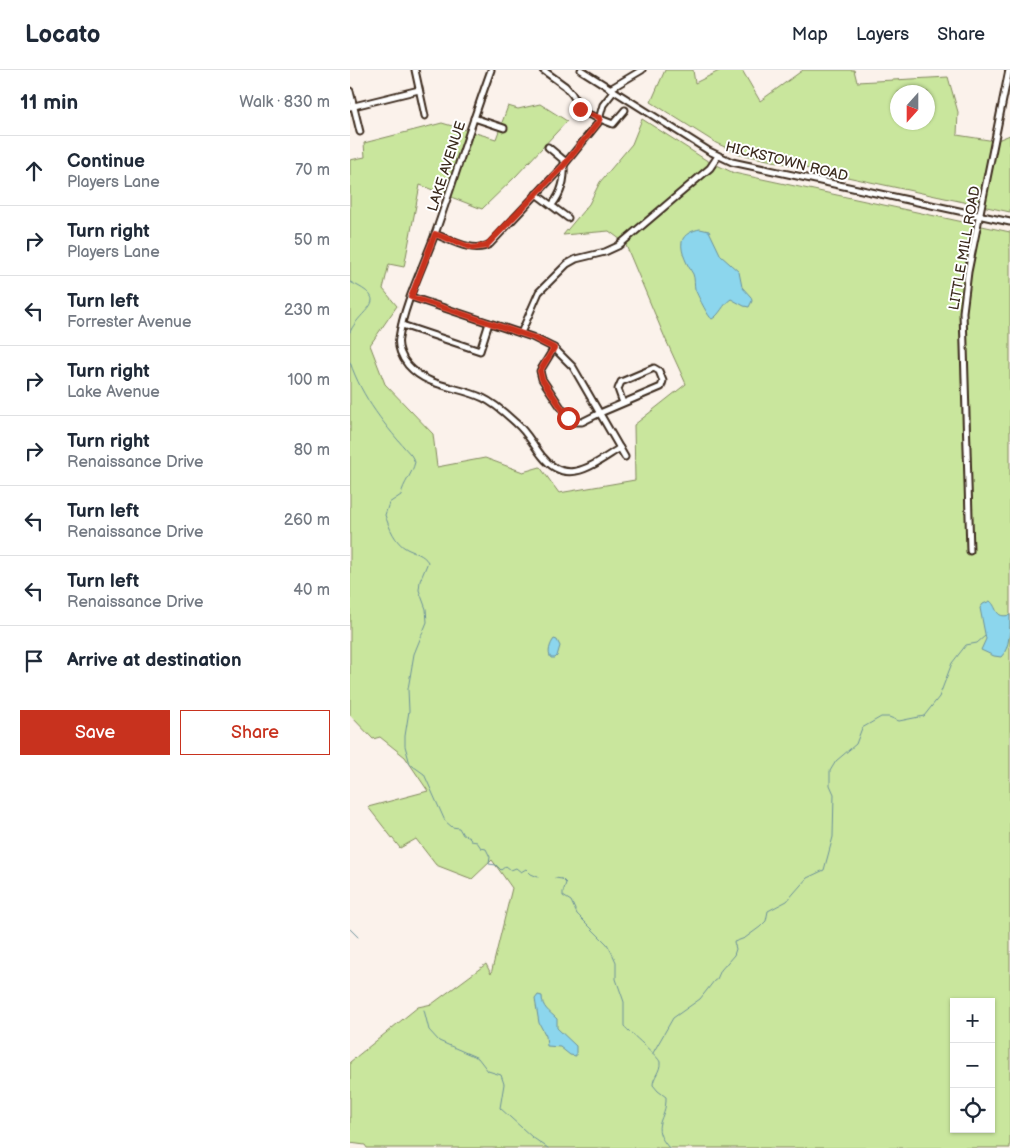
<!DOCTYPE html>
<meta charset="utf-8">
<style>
:root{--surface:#fff;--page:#f2f2f3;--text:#1f2937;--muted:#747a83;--line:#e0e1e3;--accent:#c8321e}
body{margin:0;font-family:"Balsamiq Sans",sans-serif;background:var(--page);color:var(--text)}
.controls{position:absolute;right:15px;bottom:15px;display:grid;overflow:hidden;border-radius:0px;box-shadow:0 1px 4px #0004}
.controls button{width:45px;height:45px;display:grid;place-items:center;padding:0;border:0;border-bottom:1px solid var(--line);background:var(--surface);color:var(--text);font:25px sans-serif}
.compass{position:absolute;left:540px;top:15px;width:45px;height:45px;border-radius:50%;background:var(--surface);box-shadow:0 1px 4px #0004;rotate:201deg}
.stop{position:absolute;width:15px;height:15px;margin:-11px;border:4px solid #c8321e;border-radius:50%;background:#fff}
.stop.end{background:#c8321e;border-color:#fff;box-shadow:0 1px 5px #0008}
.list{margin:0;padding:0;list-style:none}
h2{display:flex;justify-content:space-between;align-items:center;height:65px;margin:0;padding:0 20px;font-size:21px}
h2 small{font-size:16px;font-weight:400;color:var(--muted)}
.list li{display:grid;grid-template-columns:32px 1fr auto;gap:15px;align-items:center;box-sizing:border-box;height:70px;padding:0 20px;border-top:1px solid var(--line)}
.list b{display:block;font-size:19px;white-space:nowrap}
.list p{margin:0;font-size:16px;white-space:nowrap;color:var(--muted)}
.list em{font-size:16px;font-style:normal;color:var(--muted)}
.actions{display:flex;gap:10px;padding:15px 20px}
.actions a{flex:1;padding:11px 0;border:1px solid var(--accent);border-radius:0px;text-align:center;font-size:18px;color:var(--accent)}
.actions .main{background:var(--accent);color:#fff}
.icon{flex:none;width:28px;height:28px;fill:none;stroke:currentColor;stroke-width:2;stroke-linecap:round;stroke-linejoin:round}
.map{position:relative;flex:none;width:660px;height:1078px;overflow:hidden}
header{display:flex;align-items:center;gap:30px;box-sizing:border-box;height:70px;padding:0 25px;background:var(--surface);border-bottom:1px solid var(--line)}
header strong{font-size:24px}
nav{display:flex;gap:28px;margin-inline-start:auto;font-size:18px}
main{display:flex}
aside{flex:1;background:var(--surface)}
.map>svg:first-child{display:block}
</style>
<header>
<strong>Locato</strong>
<nav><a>Map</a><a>Layers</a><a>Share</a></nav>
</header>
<main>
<aside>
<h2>11 min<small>Walk · 830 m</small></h2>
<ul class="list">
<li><svg class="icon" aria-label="ahead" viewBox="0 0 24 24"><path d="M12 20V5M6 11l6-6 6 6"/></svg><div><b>Continue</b><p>Players Lane</p></div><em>70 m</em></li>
<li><svg class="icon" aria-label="right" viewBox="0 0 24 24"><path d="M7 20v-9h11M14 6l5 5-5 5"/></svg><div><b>Turn right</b><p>Players Lane</p></div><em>50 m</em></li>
<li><svg class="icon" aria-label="left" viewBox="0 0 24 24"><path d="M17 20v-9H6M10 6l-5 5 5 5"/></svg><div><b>Turn left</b><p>Forrester Avenue</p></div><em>230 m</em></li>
<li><svg class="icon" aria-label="right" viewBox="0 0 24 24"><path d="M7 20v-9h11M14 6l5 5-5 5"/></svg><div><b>Turn right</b><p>Lake Avenue</p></div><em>100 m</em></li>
<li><svg class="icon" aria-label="right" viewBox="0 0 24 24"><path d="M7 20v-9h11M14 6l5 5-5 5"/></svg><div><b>Turn right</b><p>Renaissance Drive</p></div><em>80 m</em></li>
<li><svg class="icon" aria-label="left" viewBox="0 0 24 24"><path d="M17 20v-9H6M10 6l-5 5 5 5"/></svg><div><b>Turn left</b><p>Renaissance Drive</p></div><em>260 m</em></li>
<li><svg class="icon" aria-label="left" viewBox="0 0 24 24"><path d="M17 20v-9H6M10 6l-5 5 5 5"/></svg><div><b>Turn left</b><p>Renaissance Drive</p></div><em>40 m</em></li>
<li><svg class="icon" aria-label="arrive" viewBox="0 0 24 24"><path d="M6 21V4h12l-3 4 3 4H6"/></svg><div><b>Arrive at destination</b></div></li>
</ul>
<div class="actions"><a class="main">Save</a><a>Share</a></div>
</aside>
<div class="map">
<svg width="660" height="1078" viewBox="0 0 660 1078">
<rect width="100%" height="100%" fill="#fbf2eb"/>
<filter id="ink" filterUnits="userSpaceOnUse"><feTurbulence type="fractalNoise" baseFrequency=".02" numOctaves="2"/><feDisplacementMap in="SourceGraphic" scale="10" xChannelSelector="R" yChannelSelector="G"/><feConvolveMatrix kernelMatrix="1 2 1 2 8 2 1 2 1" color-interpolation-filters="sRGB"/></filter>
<g filter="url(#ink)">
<g fill="#c9e69d" stroke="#82885e" fill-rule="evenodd">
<path d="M315 0H343L345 13 371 0H392L410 31 453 0H504L507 12 598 7 608 42 607 65 645 71 660 65V142L390 84 366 73 301 32ZM548 22H578V52H548Z"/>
<path d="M190 34 217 51 166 106 132 139 70 115 54 197 39 194 33 219 47 236 20 275 35 314 83 364 87 397 135 388 173 402 190 397 209 423 285 410 284 355 336 314 315 268 275 173 259 161 213 165 239 134 250 112 282 74 292 49 356 90 384 103 660 162V1078H17L15 1075 0 1073V992L68 937 82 934 136 894 141 904 162 818 142 790 122 809 86 795 66 769 50 778 18 737 78 721 55 687 30 667 23 669 0 645V90L15 87 14 73 92 53 146 69 158 36 168 39ZM604 932H641V1059H604Z"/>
</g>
<g fill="#8cd6ed" stroke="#6c919a">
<path d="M350 159 359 161 371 186 389 202 392 217 401 227 402 231 399 237 394 236 381 229C373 234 370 245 362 249 358 247 347 224 345 219 344 214 345 209 343 204 338 196 330 182 332 172 333 164 344 160 350 159Z"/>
<path d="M640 531C648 537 644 549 660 545 660 558 660 579 651 587L644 586 631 580 636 569 630 538 633 534Z"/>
<path d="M204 569 207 570 210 576 207 586 205 588H201C197 583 200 574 204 569Z"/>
<path d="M188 925 192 926C192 938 199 941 207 949V958L226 976V986L220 985 210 977 197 976 196 966 189 953 185 929Z"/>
</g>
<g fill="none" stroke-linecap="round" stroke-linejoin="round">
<g stroke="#6c919a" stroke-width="1">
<path d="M0 212C43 232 12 236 0 262"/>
<path d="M0 292C12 328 36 357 61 385L65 392C62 405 53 413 51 425L39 433 35 445C39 457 45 473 57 479 65 483 73 484 78 492L70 511 69 520 76 539 77 552 64 584 58 619 59 641 55 666V676L60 694 74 704 95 751 102 757 109 758 113 765 119 766 121 771 127 772 131 778 136 779 140 787 139 794 146 795 151 800 156 796 161 800 166 798 171 802 176 799 181 804 188 807"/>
<path d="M205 808 212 809 216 813 213 822V826L221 831 227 844 257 874 262 883 266 892V909L274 932V956C280 963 309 987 310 992 311 1001 303 1007 303 1015L308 1021 316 1027C317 1051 298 1054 319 1078"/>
<polyline points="0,859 8,867"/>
<polyline points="74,940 79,960 89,971 128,988 138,1001 151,1005 154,1014 150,1038 182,1067 198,1078"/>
<polyline points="303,983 323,948 350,929 364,911 367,909 371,900 384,885 386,879 384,872 395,868 410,857 416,851 418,841 437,831 457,808 474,800 483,767 484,724 480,715 480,701 486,691 506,674 512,658 531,647 539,647 549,651 574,646 589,627 602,593 616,575 627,573 635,566"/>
</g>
<g stroke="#3b2a1e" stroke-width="9">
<g id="minor">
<polyline points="65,0 75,46"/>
<path d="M141 0C121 55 104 110 85 164 73 197 54 234 49 268 47 277 52 288 58 295 78 318 108 316 133 328 146 334 156 344 166 353 177 362 183 375 192 386 217 418 244 394 270 378"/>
<polyline points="193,0 215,16 222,24 231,39 235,43 263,54 275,40"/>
<polyline points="231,0 359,81 382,92 660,152"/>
<polyline points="260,19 292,0"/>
<polyline points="0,21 10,62"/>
<polyline points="0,37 69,20"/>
<polyline points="124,48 154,58"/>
<polyline points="198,77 216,92"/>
<polyline points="186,124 218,148"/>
<path d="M202 135C211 124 215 109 214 95"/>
<path d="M85 164C101 170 124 184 140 174L214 95 248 53 253 35 264 21"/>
<polyline points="61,227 182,267 204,278 223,297 275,387"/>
<polyline points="52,255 130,281 139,253"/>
<polyline points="171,263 189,222 217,194 226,189 255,182 268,176 360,98 368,86"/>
<polyline points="204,278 190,301 192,309 218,348 224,352 232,352 250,343 311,317 313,311 309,301 304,298 271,312 268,319 273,333"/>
<polyline points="620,481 613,242 618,202 659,0"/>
</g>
</g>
<use href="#minor" stroke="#fff" stroke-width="5"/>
</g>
</g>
<g fill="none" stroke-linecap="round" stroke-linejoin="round" filter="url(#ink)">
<polyline stroke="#c8321e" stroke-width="6" points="218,348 192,309 190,301 204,278 182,267 61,227 85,164 122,178 136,176 214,95 248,53 250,48 235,43 230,39"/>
</g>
<g text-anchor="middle" stroke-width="4" stroke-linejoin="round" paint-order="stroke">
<g font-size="14" fill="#3b2a1e" stroke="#fff">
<text transform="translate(437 91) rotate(14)" y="5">HICKSTOWN ROAD</text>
<text transform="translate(96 96) rotate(-72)" y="5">LAKE AVENUE</text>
<text transform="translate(614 178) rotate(-80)" y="5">LITTLE MILL ROAD</text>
</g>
</g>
</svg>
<div class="controls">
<button>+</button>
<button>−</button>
<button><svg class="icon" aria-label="locate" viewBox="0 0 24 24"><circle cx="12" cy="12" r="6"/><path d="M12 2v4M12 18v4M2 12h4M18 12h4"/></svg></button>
</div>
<svg class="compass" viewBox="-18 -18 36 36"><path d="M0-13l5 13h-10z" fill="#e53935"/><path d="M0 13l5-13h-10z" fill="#747a83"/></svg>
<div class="stop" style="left:218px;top:348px"></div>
<div class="stop end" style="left:230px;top:39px"></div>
</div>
</main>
